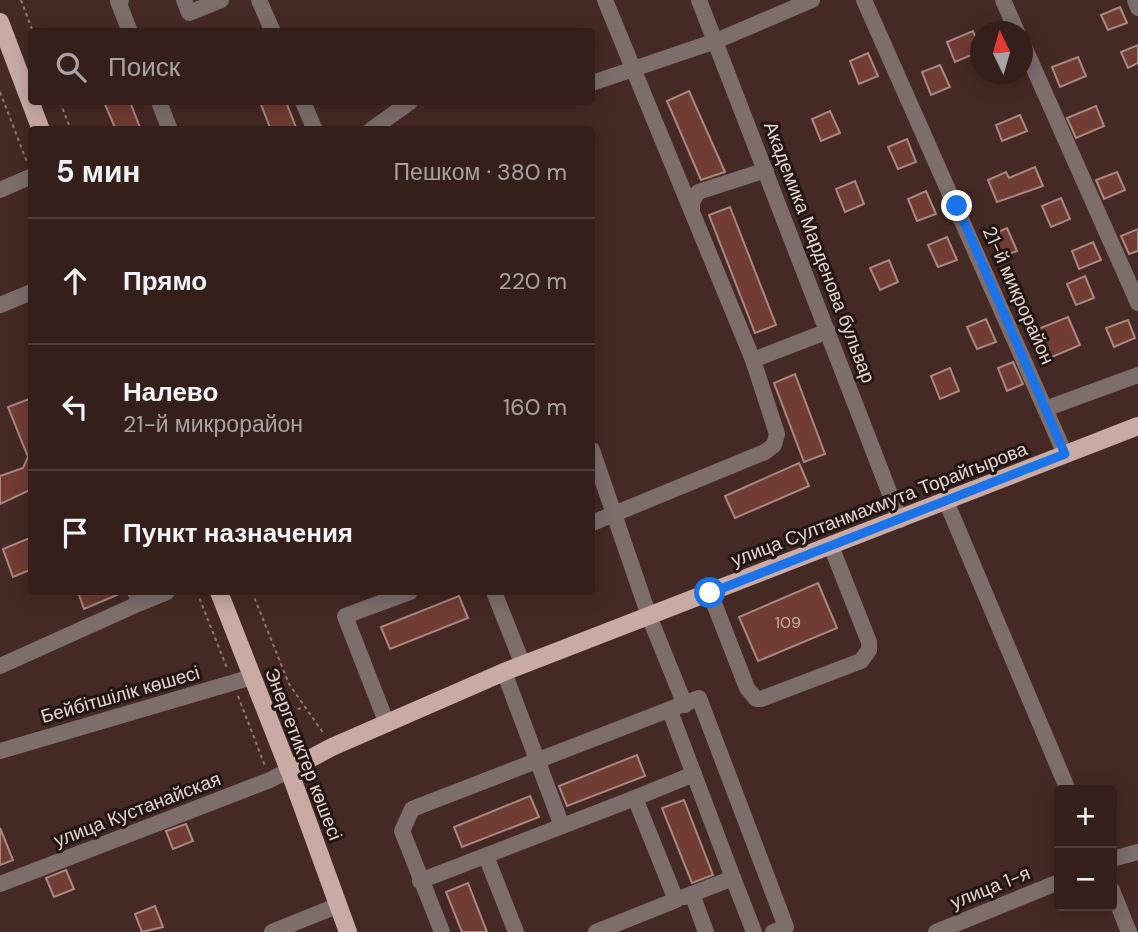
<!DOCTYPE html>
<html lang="ru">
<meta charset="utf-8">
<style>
:root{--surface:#341f1b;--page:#3c2724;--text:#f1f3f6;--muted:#a9a2a3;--line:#4e3d3a}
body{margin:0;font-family:"DM Sans",sans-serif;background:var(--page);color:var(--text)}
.controls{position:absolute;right:21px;bottom:21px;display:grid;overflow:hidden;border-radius:7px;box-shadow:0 4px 18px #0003}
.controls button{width:63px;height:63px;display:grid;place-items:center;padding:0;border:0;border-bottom:2px solid var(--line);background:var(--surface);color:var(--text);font:35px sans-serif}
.compass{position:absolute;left:970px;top:21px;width:63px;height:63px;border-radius:50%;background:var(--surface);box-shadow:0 4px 18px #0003;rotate:355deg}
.stop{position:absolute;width:21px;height:21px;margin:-16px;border:5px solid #1a73e8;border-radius:50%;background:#fff}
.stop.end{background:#1a73e8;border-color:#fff;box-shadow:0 2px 7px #0008}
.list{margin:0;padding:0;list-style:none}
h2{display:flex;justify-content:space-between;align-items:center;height:91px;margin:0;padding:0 28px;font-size:30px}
h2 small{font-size:23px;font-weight:400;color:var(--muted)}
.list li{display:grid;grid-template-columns:46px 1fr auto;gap:21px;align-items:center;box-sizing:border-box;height:126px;padding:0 28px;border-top:2px solid var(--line)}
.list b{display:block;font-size:26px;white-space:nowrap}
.list p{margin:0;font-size:23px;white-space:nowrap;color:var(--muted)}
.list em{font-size:23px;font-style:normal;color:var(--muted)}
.icon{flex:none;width:38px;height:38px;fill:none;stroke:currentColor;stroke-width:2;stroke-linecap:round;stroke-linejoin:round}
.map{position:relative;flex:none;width:1138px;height:932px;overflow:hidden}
.search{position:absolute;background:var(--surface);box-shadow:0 4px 18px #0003;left:28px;top:28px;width:567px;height:77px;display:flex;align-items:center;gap:18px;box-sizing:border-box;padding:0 24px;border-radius:7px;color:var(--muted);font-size:26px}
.panel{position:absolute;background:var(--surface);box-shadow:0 4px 18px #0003;left:28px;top:126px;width:567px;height:469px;border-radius:7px}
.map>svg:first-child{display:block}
</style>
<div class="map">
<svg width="1138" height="932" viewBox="0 0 1138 932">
<rect width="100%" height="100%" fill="#452924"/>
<g fill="#703c33" stroke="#aa8882" stroke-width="2">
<polygon points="1120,7 1127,23 1108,30 1101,15"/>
<polygon points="973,31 981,51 955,62 947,42"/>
<polygon points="1138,45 1138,63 1128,68 1121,52"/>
<polygon points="868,53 878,76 859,84 850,61"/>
<polygon points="1078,57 1086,76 1060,87 1052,67"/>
<polygon points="940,65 950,87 931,95 922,72"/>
<polygon points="689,91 725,172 701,180 667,101"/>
<polygon points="104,102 130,102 141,130 116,130"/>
<polygon points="260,102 286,102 297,130 271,130"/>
<polygon points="1096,106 1104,126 1076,138 1067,118"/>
<polygon points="830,111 840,133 821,141 812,119"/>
<polygon points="1020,115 1027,131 1002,141 996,125"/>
<polygon points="907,139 916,162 898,169 888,147"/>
<polygon points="1035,167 1043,186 997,202 988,180 1006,172 1009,178"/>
<polygon points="1117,172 1125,190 1104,199 1096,180"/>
<polygon points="855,181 864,204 845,212 836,189"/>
<polygon points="926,191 936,214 917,221 908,199"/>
<polygon points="1061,198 1070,219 1051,227 1042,206"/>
<polygon points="730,207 776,325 755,333 709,215"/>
<polygon points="1007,228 1017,251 998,258 989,236"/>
<polygon points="1138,229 1138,251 1129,254 1121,236"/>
<polygon points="947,237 957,260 938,267 928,245"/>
<polygon points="1093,242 1101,260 1079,269 1072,251"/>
<polygon points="889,260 898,282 880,290 870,268"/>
<polygon points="1085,276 1094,298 1076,305 1067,284"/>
<polygon points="1068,317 1080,345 1045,360 1033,331"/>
<polygon points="986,319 996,342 977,349 967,327"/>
<polygon points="1128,320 1135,338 1114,347 1106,328"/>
<polygon points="1013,362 1023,384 1007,391 998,368"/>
<polygon points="950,368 959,391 940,399 931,376"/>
<polygon points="795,374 825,454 804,462 774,383"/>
<polygon points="32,398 32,489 0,504 0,476 23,468 28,457 8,407"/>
<polygon points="799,463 809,486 735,518 725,496"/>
<polygon points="32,537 32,569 13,577 3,549"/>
<polygon points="818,583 837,628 758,661 739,617"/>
<polygon points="78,592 124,592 84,609"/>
<polygon points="459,596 468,618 390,649 381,627"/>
<polygon points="637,755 645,776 567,806 559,786"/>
<polygon points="530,796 539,817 462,847 454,827"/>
<polygon points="684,800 713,875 692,883 662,808"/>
<polygon points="186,824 193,841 173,849 166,831"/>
<polygon points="0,828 13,860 0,865"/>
<polygon points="66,870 74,889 54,897 46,878"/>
<polygon points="468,883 487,932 462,932 446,892"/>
<polygon points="155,906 163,927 142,932 135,914"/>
</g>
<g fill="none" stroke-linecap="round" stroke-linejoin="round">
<g stroke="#907874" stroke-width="2" stroke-dasharray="3.5 3.5" stroke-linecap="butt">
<polyline points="21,0 33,32"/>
<polyline points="0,92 27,162"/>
<polyline points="60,102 71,130"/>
<polyline points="197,592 227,668"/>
<polyline points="252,592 289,684 324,734"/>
<polyline points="238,696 265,766"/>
<polyline points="284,713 305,707"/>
</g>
<g stroke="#7d6e6c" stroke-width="16">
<polyline points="121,0 118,1 130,32"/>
<polyline points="184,0 189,13 221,0"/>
<polyline points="259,0 273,32"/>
<polyline points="605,0 692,212"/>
<polyline points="699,0 900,520"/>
<polyline points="864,0 1065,454"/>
<polyline points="1003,0 1017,32"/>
<polyline points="1135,0 1138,8"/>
<polyline points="1023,44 1138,303"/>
<polyline points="592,83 716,41 812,0"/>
<polyline points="159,102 170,130"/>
<polyline points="303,102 315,130"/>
<polyline points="371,130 410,102"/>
<polyline points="0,190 32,176"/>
<polyline points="0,305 32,292"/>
<polyline points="753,360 828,331"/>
<polyline points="1045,409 1138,375"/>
<polyline points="592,450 649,616 685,705"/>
<polyline points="946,501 1068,790"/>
<polyline points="592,523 765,452 774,445 777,434 753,360 692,212 692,202 698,192 766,170"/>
<polyline points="135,592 140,603 167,592"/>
<polyline points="494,592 523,665"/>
<polyline points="710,593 747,688 756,699 761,699 861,661 869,650 869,642 831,546"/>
<polyline points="0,666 140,603"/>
<polyline points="504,672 562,826"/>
<polyline points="670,711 733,878 692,894"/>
<polyline points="387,724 345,616 410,592"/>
<polyline points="0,751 252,677"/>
<polyline points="486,856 516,932"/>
<polyline points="1112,859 1138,852"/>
<polyline points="733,878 754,932"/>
<polyline points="420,881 635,798"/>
<polyline points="0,884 270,780 289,770"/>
<polyline points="1112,890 1129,932"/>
<polyline points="684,897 692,894 706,932"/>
<polyline points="272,932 339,905"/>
<polyline points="442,932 402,831 412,809 699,698 786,927 773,932"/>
<polyline points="596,932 676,900 635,798 694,774"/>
<polyline points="936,932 1059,882"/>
</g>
<g stroke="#c9aaa5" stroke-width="18">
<polyline points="0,22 41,130"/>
<polyline points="219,592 289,770 348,932"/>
<polyline points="289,770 332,747 504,672 1138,426"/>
</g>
</g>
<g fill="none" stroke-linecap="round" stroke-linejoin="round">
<polyline stroke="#1a73e8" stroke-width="9" points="710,593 1065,454 957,206"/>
</g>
<g text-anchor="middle" stroke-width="6" stroke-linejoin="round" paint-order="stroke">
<g font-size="16" fill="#c8ada8">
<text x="788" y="628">109</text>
</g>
<g font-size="19" fill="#e5d3cf" stroke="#221613">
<text transform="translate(820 252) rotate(69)" y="7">Академика Марденова бульвар</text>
<text transform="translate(1019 295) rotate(66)" y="7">21-й микрорайон</text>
<text transform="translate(879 504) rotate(-21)" y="7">улица Султанмахмута Торайгырова</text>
<text transform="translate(120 694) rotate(-16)" y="7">Бейбітшілік көшесі</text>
<text transform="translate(304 754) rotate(69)" y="7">Энергетиктер көшесі</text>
<text transform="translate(137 809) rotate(-21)" y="7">улица Кустанайская</text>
<text transform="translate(990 887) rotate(-22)" y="7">улица 1-я</text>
</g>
</g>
</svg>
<div class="controls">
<button>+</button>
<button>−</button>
</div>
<svg class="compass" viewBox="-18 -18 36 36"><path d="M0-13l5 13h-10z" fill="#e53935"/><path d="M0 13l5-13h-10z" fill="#a9a2a3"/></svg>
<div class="stop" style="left:710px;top:593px"></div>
<div class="stop end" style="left:957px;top:206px"></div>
<div class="search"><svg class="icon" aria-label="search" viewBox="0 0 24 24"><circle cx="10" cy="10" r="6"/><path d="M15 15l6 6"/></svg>Поиск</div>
<section class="panel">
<h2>5 мин<small>Пешком · 380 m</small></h2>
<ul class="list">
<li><svg class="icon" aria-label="ahead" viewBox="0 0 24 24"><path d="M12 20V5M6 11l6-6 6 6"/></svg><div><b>Прямо</b></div><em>220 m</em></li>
<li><svg class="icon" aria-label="left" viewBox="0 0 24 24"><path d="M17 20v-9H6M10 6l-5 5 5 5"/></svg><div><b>Налево</b><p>21-й микрорайон</p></div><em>160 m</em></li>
<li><svg class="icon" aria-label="arrive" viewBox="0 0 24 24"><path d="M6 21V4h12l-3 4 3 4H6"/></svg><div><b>Пункт назначения</b></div></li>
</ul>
</section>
</div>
